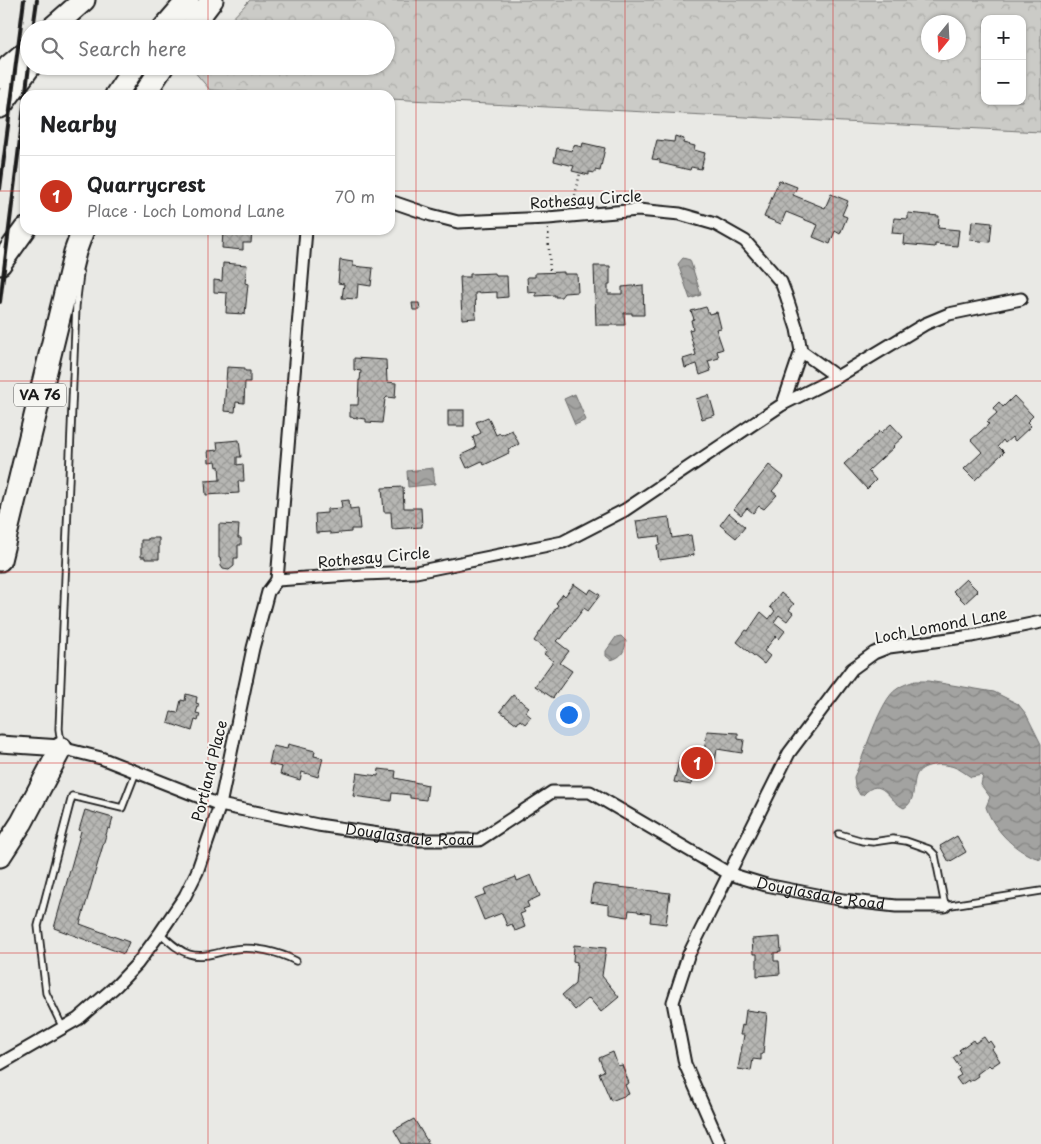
<!DOCTYPE html>
<meta charset="utf-8">
<style>
:root{--surface:#fff;--page:#f2f2f2;--text:#202124;--muted:#757577;--line:#e0e0e0;--accent:#c8321e}
body{margin:0;font-family:"Playpen Sans",sans-serif;background:var(--page);color:var(--text)}
.controls{position:absolute;right:15px;top:15px;display:grid;overflow:hidden;border-radius:10px;box-shadow:0 1px 4px #0004}
.controls button{width:45px;height:45px;display:grid;place-items:center;padding:0;border:0;border-bottom:1px solid var(--line);background:var(--surface);color:var(--text);font:25px sans-serif}
.compass{position:absolute;left:921px;top:15px;width:45px;height:45px;border-radius:50%;background:var(--surface);box-shadow:0 1px 4px #0004;rotate:198deg}
.you{position:absolute;left:568px;top:714px;width:18px;height:18px;margin:-12px;border:4px solid #fff;border-radius:50%;background:#1a73e8;box-shadow:0 0 0 8px #1a73e833}
.badge{display:grid;place-items:center;width:32px;height:32px;border-radius:50%;background:var(--accent);color:#fff;font-size:16px;font-weight:700}
.pin{position:absolute;translate:-50% -50%;border:2px solid #fff;box-shadow:0 1px 5px #0006}
.list{margin:0;padding:0;list-style:none}
h2{display:flex;justify-content:space-between;align-items:center;height:65px;margin:0;padding:0 20px;font-size:21px}
h2 small{font-size:16px;font-weight:400;color:var(--muted)}
.list li{display:grid;grid-template-columns:32px 1fr auto;gap:15px;align-items:center;box-sizing:border-box;height:80px;padding:0 20px;border-top:1px solid var(--line)}
.list b{display:block;font-size:19px;white-space:nowrap}
.list p{margin:0;font-size:16px;white-space:nowrap;color:var(--muted)}
.list em{font-size:16px;font-style:normal;color:var(--muted)}
.icon{flex:none;width:28px;height:28px;fill:none;stroke:currentColor;stroke-width:2;stroke-linecap:round;stroke-linejoin:round}
.map{position:relative;flex:none;width:1041px;height:1144px;overflow:hidden}
.search{position:absolute;background:var(--surface);box-shadow:0 1px 4px #0004;left:20px;top:20px;width:375px;height:55px;display:flex;align-items:center;gap:12px;box-sizing:border-box;padding:0 18px;border-radius:28px;color:var(--muted);font-size:19px}
.panel{position:absolute;background:var(--surface);box-shadow:0 1px 4px #0004;left:20px;top:90px;width:375px;height:145px;border-radius:15px}
.map>svg:first-child{display:block}
</style>
<div class="map">
<svg width="1041" height="1144" viewBox="0 0 1041 1144">
<defs>
<pattern id="forest-crowns" width="20" height="18" patternUnits="userSpaceOnUse" patternTransform="scale(1.25)"><rect width="20" height="18" fill="#cbcbc7"/><path d="M2 6a3 3 0 1 1 6 0M12 15a3 3 0 1 1 6 0" fill="none" stroke="#aeaeaa"/></pattern>
<pattern id="water-waves" width="16" height="10" patternUnits="userSpaceOnUse" patternTransform="scale(1.25)"><rect width="16" height="10" fill="#a3a3a1"/><path d="M0 5q4-4 8 0t8 0" fill="none" stroke="#848482"/></pattern>
<pattern id="building-cross-hatch" width="8" height="8" patternUnits="userSpaceOnUse" patternTransform="scale(1.25)"><rect width="8" height="8" fill="#b6b6b3"/><path d="M0 0l8 8M0 8l8-8" fill="none" stroke="#9c9c99"/></pattern>
</defs>
<rect width="100%" height="100%" fill="#e9e9e5"/>
<filter id="ink" filterUnits="userSpaceOnUse"><feTurbulence type="fractalNoise" baseFrequency=".02" numOctaves="2"/><feDisplacementMap in="SourceGraphic" scale="10" xChannelSelector="R" yChannelSelector="G"/><feConvolveMatrix kernelMatrix="1 2 1 2 8 2 1 2 1" color-interpolation-filters="sRGB"/></filter>
<g filter="url(#ink)">
<path fill="url(#forest-crowns)" stroke="#747472" fill-rule="evenodd" d="M250 0H1041V132L390 99V95H304L210 90 193 70 195 66H386V29H222ZM985 19H1022V101H985ZM928 22H958V52H928Z"/>
<g fill="url(#water-waves)" stroke="#6d6d6c">
<polygon points="683,258 690,260 701,295 690,299 678,264"/>
<polygon points="575,394 586,420 575,425 564,399"/>
<polygon points="433,468 435,484 408,487 407,471"/>
<path d="M621 636 626 641C625 651 622 657 611 660L606 656V651L616 637Z"/>
<path d="M915 681H928L994 692 1018 704 1026 714 1041 744V859C1018 855 993 829 986 807L990 797 981 785 983 775 971 777C966 774 960 769 954 767 943 763 921 763 916 776 912 788 916 801 904 808 888 801 882 774 863 795H860L855 786 854 777C864 757 880 699 897 689 902 685 909 683 915 681Z"/>
</g>
<g fill="url(#building-cross-hatch)" stroke="#1c1c1c">
<polygon points="675,136 684,139 683,143 695,146 694,150 705,153 701,169 691,167 690,170 660,163 660,160 652,159 657,140 674,142"/>
<polygon points="583,143 605,148 600,171 595,170 595,173 589,172 589,175 572,171 574,166 554,161 557,148 572,151 574,145 582,147"/>
<polygon points="779,180 797,187 793,195 825,208 831,194 848,201 842,215 847,217 840,234 835,231 830,244 813,237 818,225 786,212 781,224 764,217"/>
<polygon points="908,213 939,216 938,228 959,230 957,246 935,244 935,247 903,244 904,234 892,233 894,218 908,219"/>
<polygon points="972,221 992,223 990,242 970,240"/>
<polygon points="223,230 252,230 251,243 243,243 243,250 222,248"/>
<polygon points="340,260 353,262 353,266 373,268 371,286 358,284 357,299 342,298 344,284 338,283"/>
<polygon points="223,263 247,265 245,283 248,284 245,314 226,313 227,293 214,292 214,280 222,281"/>
<polygon points="594,266 610,266 610,284 608,284 608,294 622,294 622,287 643,285 644,315 632,315 632,313 624,313 625,325 596,325"/>
<polygon points="564,272 564,274 577,274 578,292 564,293 561,297 555,297 555,295 536,296 536,292 528,293 527,277 535,277 535,273"/>
<polygon points="495,273 496,276 507,276 508,297 497,298 497,292 475,293 476,318 462,319 460,277 470,277 470,274"/>
<polygon points="412,303 419,303 420,310 413,310"/>
<polygon points="706,307 709,314 717,312 721,328 716,329 723,349 717,351 719,358 708,361 711,371 700,375 697,364 685,368 683,359 696,355 689,330 693,329 691,320 694,319 691,311"/>
<polygon points="354,358 386,360 387,382 396,383 395,398 387,397 385,399 382,423 366,422 366,419 350,417 350,405 358,405 359,380 360,380 361,371 354,370"/>
<polygon points="227,367 245,368 245,371 250,371 250,382 245,382 244,403 236,402 235,412 224,411"/>
<polygon points="709,395 715,415 702,419 696,399"/>
<polygon points="1014,396 1033,416 1027,422 1031,426 1015,441 1012,437 1005,443 1003,440 998,446 1004,452 975,480 964,469 982,452 971,440 989,424 987,422 997,413 993,408 999,402 1003,407"/>
<rect x="448" y="410" width="16" height="16"/>
<polygon points="488,417 496,435 500,433 501,435 512,430 519,444 508,450 509,453 484,465 482,461 467,468 461,455 476,448 473,437 481,433 476,422"/>
<polygon points="891,424 903,437 893,446 894,447 868,471 876,480 867,489 844,464 880,431 881,433"/>
<polygon points="239,440 241,457 237,457 237,465 243,464 244,481 238,481 239,493 206,495 205,481 220,480 219,466 217,467 216,461 209,462 208,451 218,450 217,442"/>
<polygon points="769,465 784,477 772,491 777,495 764,509 759,506 753,513 747,508 741,515 734,509"/>
<polygon points="403,487 404,508 421,508 422,527 392,529 391,512 384,512 382,488"/>
<polygon points="349,500 350,509 358,508 360,529 351,529 351,532 330,534 330,532 316,533 315,514 327,513 327,509 342,508 341,501"/>
<polygon points="729,513 745,527 736,538 720,525"/>
<polygon points="669,517 672,538 691,535 694,555 659,560 657,545 660,545 659,536 639,538 636,521"/>
<polygon points="219,524 239,525 238,538 241,538 241,545 238,545 238,558 234,558 234,566 229,570 223,569 221,566 220,558 219,558"/>
<polygon points="148,538 159,538 159,559 145,559 145,557 141,557 141,540 148,540"/>
<polygon points="966,579 978,591 965,603 953,591"/>
<polygon points="574,584 588,594 591,589 600,595 588,611 584,608 561,639 559,638 556,641 569,651 560,663 572,671 553,698 535,686 553,661 544,654 547,650 534,641 558,605 556,603 563,594 565,596"/>
<polygon points="781,593 794,604 789,610 793,613 787,621 779,615 774,622 785,631 779,639 776,636 764,651 770,656 764,664 737,642 746,630 748,631 761,612 769,619 775,611 770,607"/>
<polygon points="186,694 197,697 196,703 199,704 196,713 200,714 198,721 195,720 192,731 168,723 171,712 178,713 181,700 185,701"/>
<polygon points="513,695 529,707 525,712 531,717 525,724 520,720 517,724 500,711"/>
<polygon points="707,731 738,733 738,739 744,740 742,753 717,749 714,769 703,768 702,775 693,774 691,785 674,782 680,757 684,758 686,749 704,752"/>
<polygon points="288,744 315,751 314,756 323,758 318,777 302,772 300,780 280,774 282,767 269,764 273,746 287,749"/>
<polygon points="379,769 396,771 395,778 428,785 426,800 410,798 410,795 392,793 391,801 353,796 357,773 378,776"/>
<polygon points="85,810 113,818 110,829 108,828 80,924 129,942 124,954 54,928 81,831 79,830"/>
<polygon points="957,836 966,852 949,862 940,846"/>
<polygon points="531,875 540,896 527,902 529,907 523,909 525,912 520,914 525,927 515,931 512,924 507,926 502,913 484,920 475,898 486,894 484,889 516,877 517,881"/>
<polygon points="593,884 670,893 666,924 650,922 651,914 638,912 638,911 629,910 628,917 609,914 609,905 590,902"/>
<polygon points="780,937 781,952 774,953 774,961 779,961 780,974 757,976 757,954 753,954 752,939"/>
<polygon points="574,945 606,948 602,976 619,997 601,1012 589,998 575,1010 562,995 575,984 577,962 573,961"/>
<polygon points="746,1010 767,1013 763,1054 761,1054 761,1060 753,1059 751,1071 738,1069 744,1035 740,1035 742,1025 744,1026"/>
<polygon points="984,1037 988,1043 990,1041 994,1047 992,1049 1000,1061 991,1067 989,1065 977,1074 978,1076 969,1082 968,1080 961,1085 956,1078 961,1075 958,1070 960,1068 953,1058 961,1052 959,1050 973,1040 975,1043"/>
<polygon points="613,1052 618,1066 622,1065 629,1083 625,1085 629,1094 611,1101 599,1073 604,1071 599,1058"/>
<polygon points="414,1119 429,1144 402,1144 394,1130"/>
</g>
<g fill="none" stroke-linecap="round" stroke-linejoin="round">
<g stroke="#1c1c1c" stroke-width="9">
<g id="service">
<polyline points="61,743 59,729 76,306 80,273"/>
<polyline points="839,834 863,841 873,842 893,839 906,841 929,849 935,855 945,906 1041,891"/>
<path d="M160 933C169 941 177 950 189 954 204 959 220 951 235 949 254 946 279 952 296 961"/>
<polyline points="63,1028 46,993 38,926 72,796 122,808 136,772"/>
</g>
</g>
<g stroke="#1c1c1c" stroke-width="15">
<g id="minor">
<polyline points="390,201 431,215 458,222 548,218 638,210 680,214 715,224 745,241 781,282 786,295 797,329 801,351 783,404"/>
<polyline points="801,351 837,377"/>
<polyline points="277,580 364,574 416,572 563,542 625,510 783,404 837,377 925,324 949,314 1021,299"/>
<polyline points="277,580 306,230"/>
<path id="s1" d="M61 748 101 758 220 805 318 825 419 840H479L552 792H590L730 874 766 885 843 900 896 906H945"/>
<polyline points="0,1064 78,1019 117,985 137,964 160,933 185,896 197,872 220,805 253,648 268,592 277,580"/>
<polyline points="720,1144 685,1064 673,1002 688,956 789,753 852,669 874,653 889,647 972,636 1041,622"/>
</g>
</g>
<g stroke="#1c1c1c" stroke-width="19">
<polyline id="tertiary" points="0,744 61,748"/>
</g>
<g stroke="#1c1c1c" stroke-width="25">
<g id="motorway">
<polyline points="51,29 84,0"/>
<polyline points="163,29 188,0"/>
<polyline points="190,29 212,0"/>
<polyline points="0,78 9,66 29,49"/>
<polyline points="116,95 135,66"/>
<polyline points="144,95 163,66"/>
<polyline points="0,107 30,66"/>
<polyline points="0,264 25,229"/>
<polyline points="0,560 75,252 83,230"/>
<polyline points="0,856 22,822 61,748"/>
</g>
</g>
<g stroke="#1c1c1c" stroke-width="2.5" stroke-dasharray="1 4" stroke-linecap="butt">
<polyline points="573,205 580,173"/>
<polyline points="548,229 550,273"/>
</g>
<use href="#service" stroke="#f6f6f2" stroke-width="5.5"/>
<use href="#minor" stroke="#f6f6f2" stroke-width="11"/>
<use href="#tertiary" stroke="#f6f6f2" stroke-width="15"/>
<use href="#motorway" stroke="#f6f6f2" stroke-width="21"/>
<g stroke="#1c1c1c" stroke-width="4">
<polyline points="33,29 37,0"/>
<polyline points="0,189 24,0"/>
<polyline points="0,302 29,66"/>
</g>
</g>
</g>
<path fill="none" stroke="#d62828" stroke-width="1" stroke-opacity="0.55" d="M208 0V29M416 0V1144M625 0V1144M833 0V1144M208 66V95M0 191H25M390 191H1041M208 230V1144M0 381H1041M0 572H1041M0 763H1041M0 953H1041"/>
<g text-anchor="middle" stroke-width="4" stroke-linejoin="round" paint-order="stroke">
<rect fill="#f6f6f2" stroke="#5d5d5c" stroke-width="1" x="14" y="383.5" width="52" height="23" rx="4"/>
<g font-size="14" font-weight="bold" fill="#1c1c1c">
<text x="40" y="400">VA 76</text>
</g>
<g font-size="15" fill="#1c1c1c" stroke="#f6f6f2">
<text transform="translate(586 200) rotate(-4)" y="5">Rothesay Circle</text>
<text transform="translate(374 558) rotate(-5)" y="5">Rothesay Circle</text>
<text transform="translate(941 626) rotate(-11)" y="5">Loch Lomond Lane</text>
<text transform="translate(210 771) rotate(-76)" y="5">Portland Place</text>
<text dy="5" stroke="none"><textPath href="#s1" startOffset="362">Douglasdale Road</textPath></text>
<text dy="5" stroke="none"><textPath href="#s1" startOffset="812">Douglasdale Road</textPath></text>
</g>
</g>
</svg>
<div class="controls">
<button>+</button>
<button>−</button>
</div>
<svg class="compass" viewBox="-18 -18 36 36"><path d="M0-13l5 13h-10z" fill="#e53935"/><path d="M0 13l5-13h-10z" fill="#757577"/></svg>
<div class="you"></div>
<div class="pin badge" style="left:697px;top:763px">1</div>
<div class="search"><svg class="icon" aria-label="search" viewBox="0 0 24 24"><circle cx="10" cy="10" r="6"/><path d="M15 15l6 6"/></svg>Search here</div>
<section class="panel">
<h2>Nearby<small></small></h2>
<ul class="list">
<li><span class="badge">1</span><div><b>Quarrycrest</b><p>Place · Loch Lomond Lane</p></div><em>70 m</em></li>
</ul>
</section>
</div>
